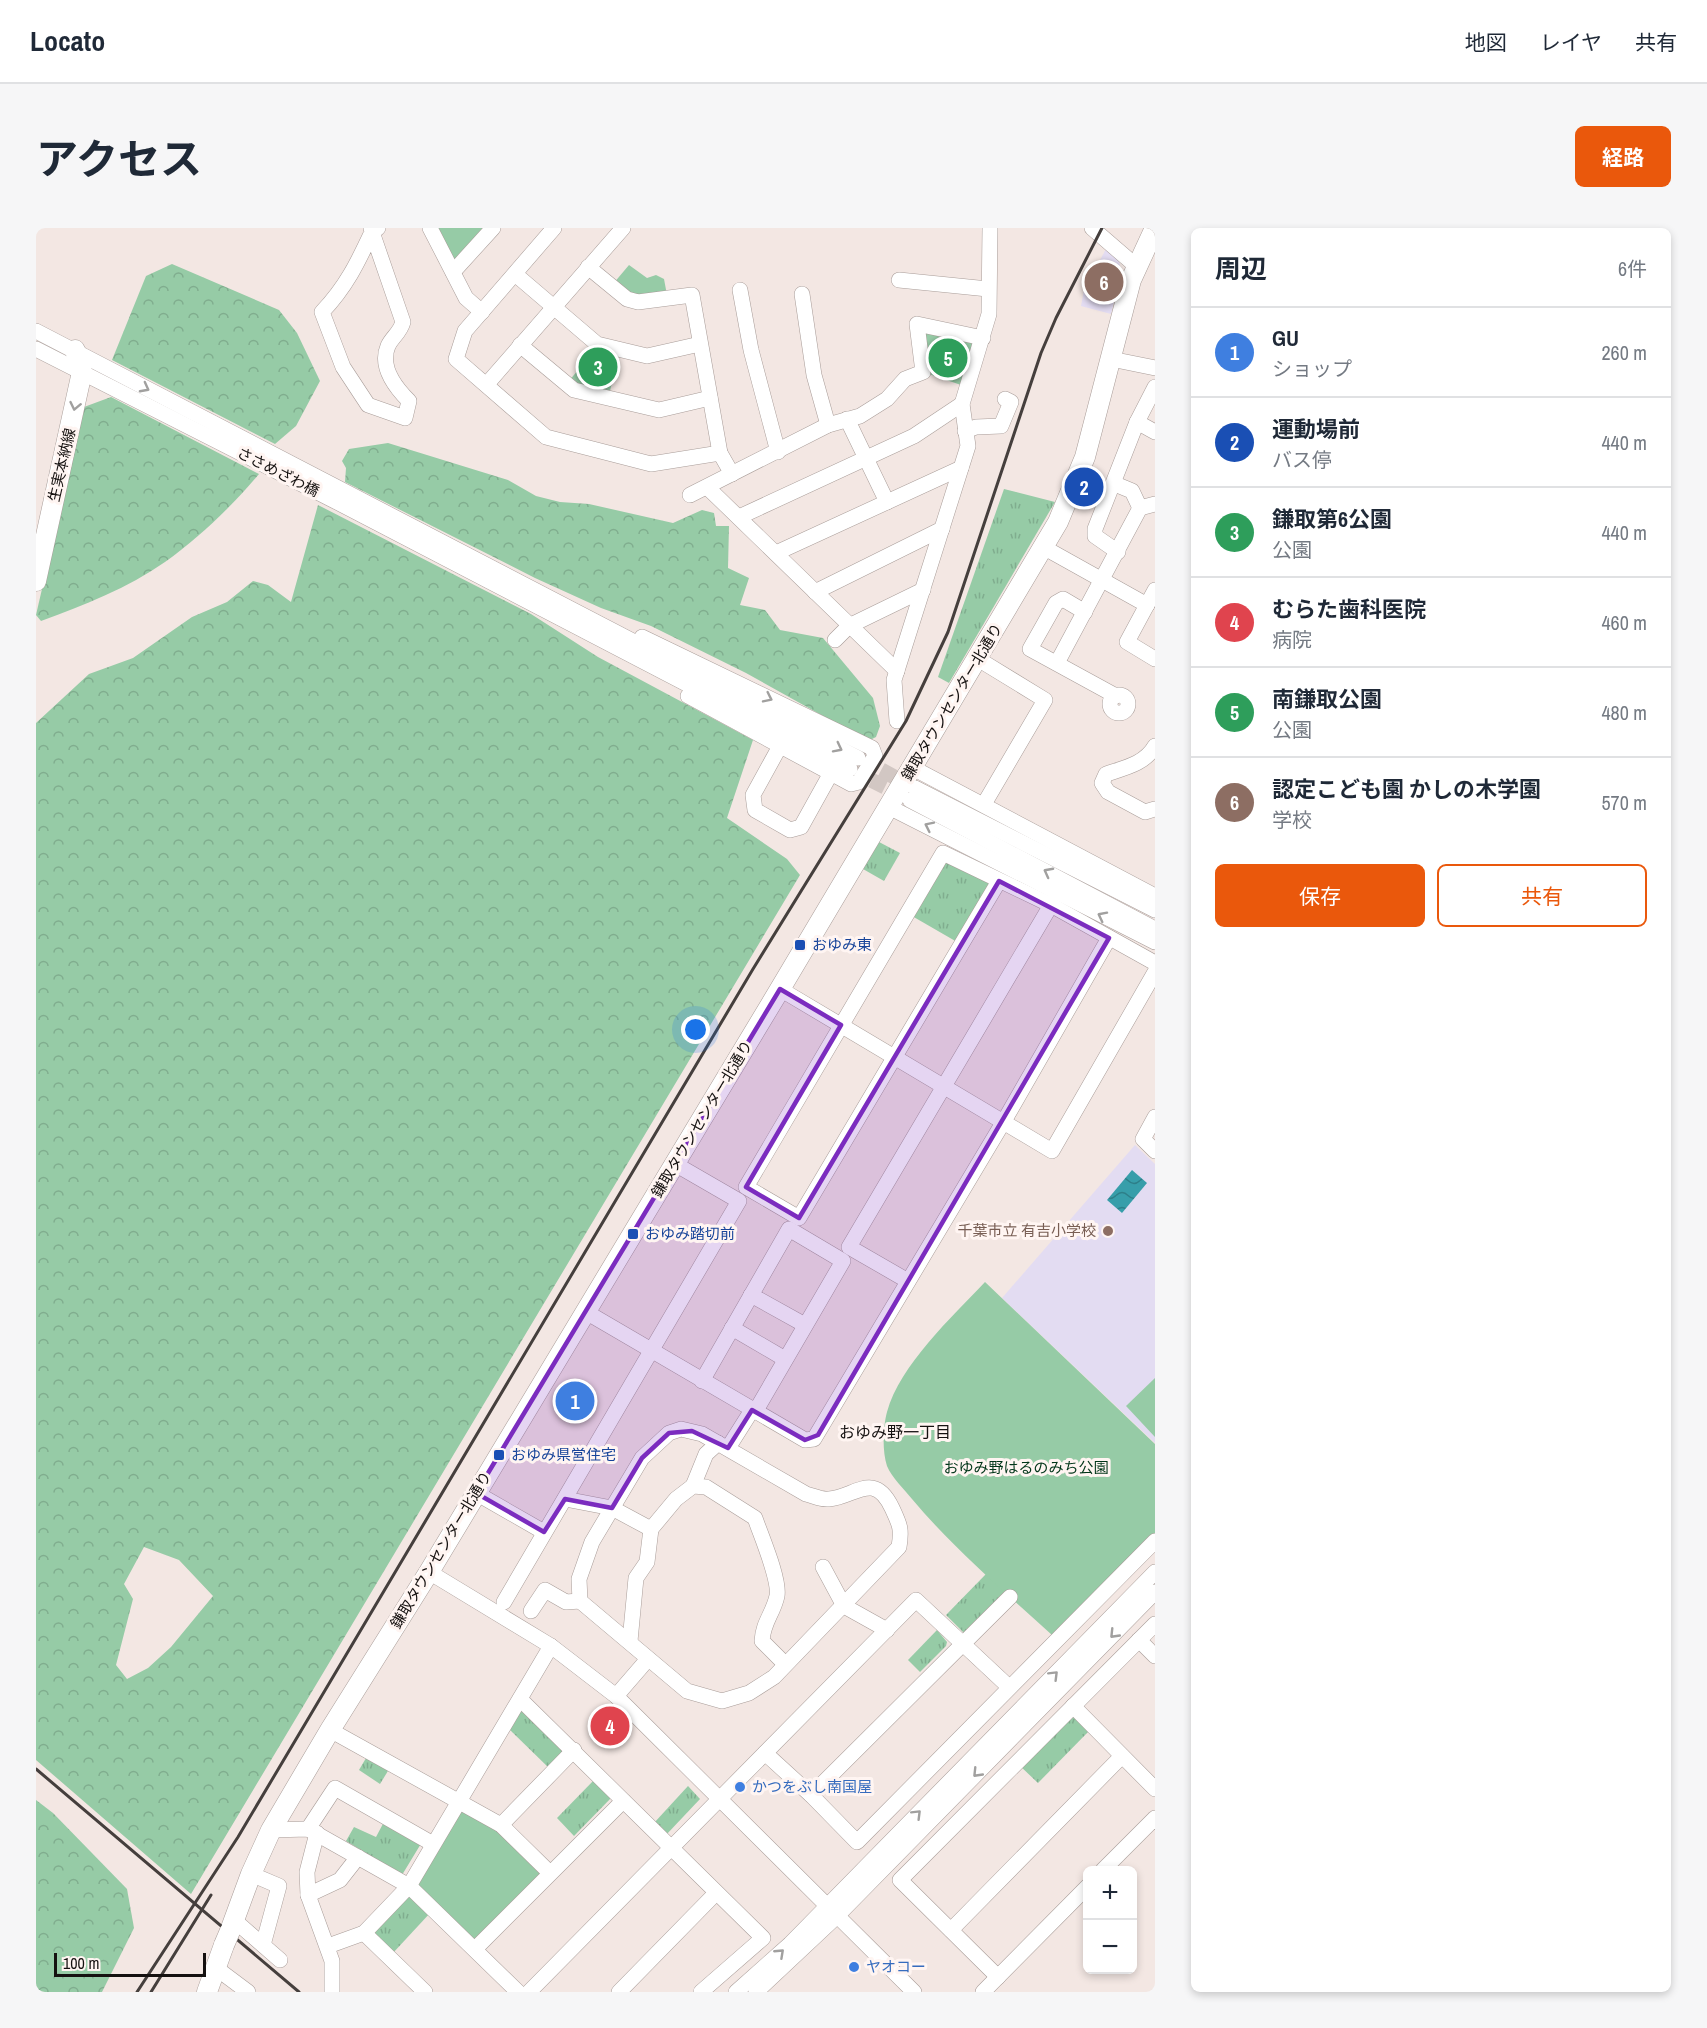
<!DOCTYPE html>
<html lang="ja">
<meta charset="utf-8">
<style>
:root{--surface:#fff;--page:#f6f6f7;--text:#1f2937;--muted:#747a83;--line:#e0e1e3;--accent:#ea580c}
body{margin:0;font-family:"Archivo Narrow","Noto Sans JP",sans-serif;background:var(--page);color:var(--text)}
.controls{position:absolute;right:18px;bottom:18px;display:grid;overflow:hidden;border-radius:9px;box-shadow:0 3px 9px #0003}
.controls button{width:54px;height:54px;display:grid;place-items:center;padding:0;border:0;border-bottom:2px solid var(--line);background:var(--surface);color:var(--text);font:30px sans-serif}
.scale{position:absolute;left:18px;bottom:15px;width:152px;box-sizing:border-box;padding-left:6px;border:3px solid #151110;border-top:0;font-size:16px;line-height:21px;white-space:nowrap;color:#151110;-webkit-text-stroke:4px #fff5f2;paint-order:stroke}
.you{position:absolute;left:660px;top:802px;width:21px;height:21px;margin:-15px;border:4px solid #fff;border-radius:50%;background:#1a73e8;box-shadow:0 0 0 9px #1a73e833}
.badge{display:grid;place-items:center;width:39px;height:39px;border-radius:50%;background:var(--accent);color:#fff;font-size:20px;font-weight:700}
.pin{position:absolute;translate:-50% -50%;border:3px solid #fff;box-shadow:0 2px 6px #0006}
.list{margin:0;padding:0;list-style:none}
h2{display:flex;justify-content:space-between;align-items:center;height:78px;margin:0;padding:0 24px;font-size:26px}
h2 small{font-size:20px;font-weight:400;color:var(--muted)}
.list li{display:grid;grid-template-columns:39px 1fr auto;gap:18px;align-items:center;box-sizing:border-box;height:90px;padding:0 24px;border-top:2px solid var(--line)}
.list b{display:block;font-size:22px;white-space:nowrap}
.list p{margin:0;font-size:20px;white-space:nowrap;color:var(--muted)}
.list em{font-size:20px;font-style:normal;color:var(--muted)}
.actions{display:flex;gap:12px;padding:18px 24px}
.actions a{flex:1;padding:14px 0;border:2px solid var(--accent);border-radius:9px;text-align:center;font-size:21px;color:var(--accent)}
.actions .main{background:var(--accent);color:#fff}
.map{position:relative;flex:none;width:1119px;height:1764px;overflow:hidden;border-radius:9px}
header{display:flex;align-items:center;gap:36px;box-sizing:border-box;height:84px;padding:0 30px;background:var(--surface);border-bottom:2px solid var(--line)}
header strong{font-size:28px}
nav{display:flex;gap:33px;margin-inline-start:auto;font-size:21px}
.intro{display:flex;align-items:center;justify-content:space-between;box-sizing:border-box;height:144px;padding:0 36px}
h1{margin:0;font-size:42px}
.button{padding:15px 27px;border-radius:9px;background:var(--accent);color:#fff;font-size:21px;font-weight:700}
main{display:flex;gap:36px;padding:0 36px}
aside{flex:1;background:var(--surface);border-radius:9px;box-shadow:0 3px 9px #0003}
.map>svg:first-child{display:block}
</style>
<header>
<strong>Locato</strong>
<nav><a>地図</a><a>レイヤ</a><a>共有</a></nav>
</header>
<div class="intro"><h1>アクセス</h1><a class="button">経路</a></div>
<main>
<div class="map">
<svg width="1119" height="1764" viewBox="0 0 1119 1764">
<defs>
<pattern id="grass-tufts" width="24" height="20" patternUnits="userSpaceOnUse" patternTransform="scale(1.5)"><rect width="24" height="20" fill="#96cba6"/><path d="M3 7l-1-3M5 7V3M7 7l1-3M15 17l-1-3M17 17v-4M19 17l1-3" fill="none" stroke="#80ad8e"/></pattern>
<pattern id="forest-crowns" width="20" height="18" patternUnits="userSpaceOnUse" patternTransform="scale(1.5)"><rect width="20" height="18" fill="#96cba6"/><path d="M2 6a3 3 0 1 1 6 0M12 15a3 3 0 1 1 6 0" fill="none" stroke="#80ad8e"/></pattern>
<pattern id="water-waves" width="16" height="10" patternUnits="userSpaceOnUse" patternTransform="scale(1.5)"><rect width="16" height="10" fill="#379eaa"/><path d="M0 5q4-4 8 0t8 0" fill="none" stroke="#2d7f89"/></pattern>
</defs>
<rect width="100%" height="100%" fill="#f3e7e3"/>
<g fill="#e3dcf2">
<polygon points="1070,21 1083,30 1085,47 1075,86 1045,78 1048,62"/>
<polygon points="1099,917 1119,936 1119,1215 966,1070"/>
</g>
<g fill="url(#grass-tufts)">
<polygon points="968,261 1019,274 913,455 902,449"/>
<polygon points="843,614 864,625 848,653 827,641"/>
<polygon points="908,633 952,651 952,658 921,714 876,688"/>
<polygon points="950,1346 972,1366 930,1407 910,1387"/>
<polygon points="901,1402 911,1414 910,1418 884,1444 872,1432"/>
<polygon points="485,1482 530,1522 515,1542 473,1501"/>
<polygon points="1033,1484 1053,1503 1002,1555 982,1536"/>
<polygon points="333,1525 355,1538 344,1556 323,1542"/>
<polygon points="558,1552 576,1569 538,1608 521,1590"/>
<polygon points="652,1558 664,1571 630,1607 618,1595"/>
<polygon points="349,1592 386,1614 366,1647 310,1613 318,1599 340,1609"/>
<polygon points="371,1667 376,1667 395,1684 357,1725 336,1702"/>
</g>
<g fill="url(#forest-crowns)" fill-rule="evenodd">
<polygon points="136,36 243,82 261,105 284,153 260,198 239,216 76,132 110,48"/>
<path d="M75 169 223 246C196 278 164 309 129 334 92 360 48 377 5 393L0 387 48 179Z"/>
<polygon points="352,215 472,252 500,268 524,274 553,276 637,295 666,282 678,285 680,298 693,298 692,340 713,350 704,377 729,382 744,402 787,410 837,470 844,498 840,509 832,513 710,445 615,398 565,380 499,350 309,254 310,240 306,233 313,221"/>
<path d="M282 277 495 386 562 429 717 512 691 590 751 631 764 647 155 1666 0 1532V495L53 446 97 430 156 389 191 374 217 353 232 357 255 374ZM108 1319 143 1332 177 1368 135 1419 112 1440 91 1451 80 1437 97 1371 88 1356Z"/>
<polygon points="0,1572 17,1585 91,1661 98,1700 66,1764 0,1764"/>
</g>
<g fill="#96cba6">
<polygon points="398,0 451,0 420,37"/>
<polygon points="593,37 611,50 620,47 628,51 631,67 599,71 577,56"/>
<polygon points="886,103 939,114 925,157 893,146"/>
<polygon points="560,120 583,126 573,167 533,153"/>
<path d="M949 1054 1119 1216V1305L1016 1407C968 1363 918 1321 876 1271 868 1261 856 1250 851 1238 846 1223 847 1199 851 1184 864 1137 916 1089 949 1054Z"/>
<polygon points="1119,1150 1119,1209 1090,1178"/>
<polygon points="428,1582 462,1601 507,1646 439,1716 381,1658 423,1584"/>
</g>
<polygon fill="url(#water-waves)" points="1096,942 1111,955 1086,985 1071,972"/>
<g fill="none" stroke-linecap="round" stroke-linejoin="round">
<g stroke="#d2c7c3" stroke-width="15" stroke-dasharray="15 8" stroke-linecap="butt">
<polyline points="825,531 875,558"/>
<polyline points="815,542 869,569"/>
</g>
<g stroke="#a99d99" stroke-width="16">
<g id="minor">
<path d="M335 0 336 4 367 94C364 105 356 109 352 118 343 139 360 160 373 173L369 190 332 177 307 139 286 84C310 59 322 34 336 4L342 0"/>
<polyline points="394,0 430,70 446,84"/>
<polyline points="518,0 429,103 420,131 510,209 615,236 684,225"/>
<polyline points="1056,0 1100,38"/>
<polyline points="552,39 591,71 602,74 656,67 684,225 696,246"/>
<polyline points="417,44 457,0"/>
<polyline points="479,46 561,116 611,128 664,116"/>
<polyline points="863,52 952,61"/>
<polyline points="704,62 715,122 742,224"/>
<polyline points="766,66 778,147 792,197"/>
<polyline points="0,103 822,530"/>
<polyline points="484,117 538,162 623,182 674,170"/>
<polyline points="0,121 297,272 814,541"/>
<polyline points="1075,131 1119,140"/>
<polyline points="451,156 587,0"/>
<polyline points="811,191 851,274"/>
<polyline points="1101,194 1119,204"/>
<polyline points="929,203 940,199 965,198 975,174 969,171"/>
<polyline points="1079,256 1096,263 1104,280"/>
<polyline points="671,259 861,443"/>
<polyline points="654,267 792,197 824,188 851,171 869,151 887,144 881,96 947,110"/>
<polyline points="703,289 878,208 926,176"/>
<polyline points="1007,319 1111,377"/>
<polyline points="1082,324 1059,308 1059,301 1101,194 1119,159"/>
<polyline points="740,325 925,240"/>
<polyline points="1119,362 1091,414 1119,431"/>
<polyline points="779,364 906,301"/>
<polyline points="1049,384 1027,371 1020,375 994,421 1080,468"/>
<polyline points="606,409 836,520 839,528 823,554 815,556 652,468"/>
<polyline points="799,412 813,398 887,362"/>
<polyline points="942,431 1009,472 951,571"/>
<polyline points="1021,435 1104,280 1119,276"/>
<circle cx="1083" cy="476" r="9"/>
<polyline points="861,493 858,452 932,218 926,176 953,86 954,0"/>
<polyline points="744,518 717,567 719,582 754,602 765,599 795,545"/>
<path d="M1119 518C1109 536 1088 540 1070 546L1066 555 1072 564 1109 584 1119 581"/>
<polyline points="877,540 1119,668"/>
<polyline points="879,560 1119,682"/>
<polyline points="874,572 1119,701"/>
<polyline points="853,579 1119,714"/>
<polyline points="963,653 763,990 710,959 907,625 1015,677 1119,735"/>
<polyline points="744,761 1016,923 1119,744"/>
<polyline points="1119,889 1107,911 1119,923"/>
<polyline points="872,1053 813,1019 1015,677"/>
<polyline points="715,1067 769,1097"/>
<polyline points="550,1084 769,1212 778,1211 968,893 1073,710"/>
<polyline points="696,1100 749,1131"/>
<polyline points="666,1153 753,1001 807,1033 719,1184"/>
<path d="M645 1201 666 1206 770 1266C778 1268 785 1272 793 1271 819 1269 838 1242 856 1280 864 1297 866 1301 863 1319L738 1449 713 1465 686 1473 651 1463 544 1373 543 1351 556 1314 606 1230 633 1205Z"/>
<polyline points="692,1220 716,1182"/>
<polyline points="657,1258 670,1226 682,1215"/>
<polyline points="440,1265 508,1304"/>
<polyline points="529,1271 576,1280 615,1301"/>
<polyline points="787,1339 808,1378 851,1402"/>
<polyline points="393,1344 515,1418 580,1468 878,1764"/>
<polyline points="974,1369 775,1567 821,1614 1119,1313"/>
<polyline points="468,1374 703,973 639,936"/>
<polyline points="495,1383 509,1362 530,1374 544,1373"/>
<polyline points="1103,1412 1119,1428"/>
<path d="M594 1413 600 1350 611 1334 615 1301 640 1271 657 1258 670 1259 719 1290C725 1308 744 1351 741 1368 737 1386 727 1394 726 1413L749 1436"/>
<polyline points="580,1468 612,1431"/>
<polyline points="484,1471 727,1710 665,1764"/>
<polyline points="1037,1478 1119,1561"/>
<polyline points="294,1502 465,1597 514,1645"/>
<polyline points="729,1525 775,1567"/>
<polyline points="465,1597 538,1522"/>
<polyline points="272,1601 299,1560 397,1616"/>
<polyline points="235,1602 272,1601 373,1658 482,1764"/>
<polyline points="281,1605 271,1644 272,1667 296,1733 296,1764"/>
<polyline points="1067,1642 1119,1590"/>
<polyline points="215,1646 243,1658 227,1717"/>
<polyline points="272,1667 304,1652 322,1629"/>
<polyline points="198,1692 244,1732"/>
<polyline points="915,1702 1086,1528"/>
<polyline points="328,1705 389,1764"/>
<polyline points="292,1718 328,1705 373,1658 515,1418"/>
<polyline points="439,1721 587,1573"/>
<polyline points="180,1740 212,1764"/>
<polyline points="962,1749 864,1652 1119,1396"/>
<polyline points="493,1764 880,1372 973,1459"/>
<polyline points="583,1764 680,1665"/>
<polyline points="700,1764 754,1716 1119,1344"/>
<polyline points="720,1764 800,1689 1119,1364"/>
<polyline points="947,1764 1052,1658"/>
</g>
</g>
<g stroke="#a99d99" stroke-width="21">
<g id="major">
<polyline points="0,353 46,144 39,122"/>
<polyline points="194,1703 215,1646 235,1602 294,1502 393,1344 744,761 1022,294 1049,229 1095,52 1119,0"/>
<polyline points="171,1764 188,1717"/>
</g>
</g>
<use href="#minor" stroke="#fff" stroke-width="15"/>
<use href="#major" stroke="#fff" stroke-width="20"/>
<g stroke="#453f3d" stroke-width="3">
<polyline points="0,1541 263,1764"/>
<polyline points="101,1764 202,1609 717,741 870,493 912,404 1005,125 1020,90 1066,0"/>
<polyline points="115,1764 175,1667"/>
</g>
<g stroke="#a99d99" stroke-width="21" stroke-linecap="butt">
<polyline id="major-bridge" points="188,1717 194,1703"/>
</g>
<use href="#major-bridge" stroke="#fff" stroke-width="20"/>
</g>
<defs><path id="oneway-chevron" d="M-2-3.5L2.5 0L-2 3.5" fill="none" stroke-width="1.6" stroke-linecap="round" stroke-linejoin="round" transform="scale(1.5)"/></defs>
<g stroke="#a1a09f">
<use href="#oneway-chevron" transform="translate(109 160) rotate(28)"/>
<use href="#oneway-chevron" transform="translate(39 178) rotate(102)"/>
<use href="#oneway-chevron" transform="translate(732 470) rotate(26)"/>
<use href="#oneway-chevron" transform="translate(802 520) rotate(27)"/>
<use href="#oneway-chevron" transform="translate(893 598) rotate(-154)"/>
<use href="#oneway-chevron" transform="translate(1012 644) rotate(-152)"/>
<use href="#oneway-chevron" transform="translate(1066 688) rotate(-153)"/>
<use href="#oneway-chevron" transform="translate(1078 1406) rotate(134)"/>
<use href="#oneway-chevron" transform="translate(1018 1447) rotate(-45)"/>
<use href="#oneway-chevron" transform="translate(941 1545) rotate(134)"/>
<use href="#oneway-chevron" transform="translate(881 1586) rotate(-45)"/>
<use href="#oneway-chevron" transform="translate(744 1725) rotate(-43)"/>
</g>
<path fill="#7b2cbf" fill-opacity="0.2" stroke="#7b2cbf" stroke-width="4.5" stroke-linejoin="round" d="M963 653 1073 710 782 1207 769 1212 716 1182 692 1220 656 1203 633 1205 606 1230 576 1280 529 1271 508 1304 440 1265 744 761 805 797 710 959 763 990Z"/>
<g fill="#1a4fb4" stroke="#fff5f2" stroke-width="2">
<rect x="758" y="711" width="12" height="12" rx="3"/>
<rect x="591" y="1000" width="12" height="12" rx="3"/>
<rect x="457" y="1221" width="12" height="12" rx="3"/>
</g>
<circle fill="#8d6e63" stroke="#fff5f2" stroke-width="2" cx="1072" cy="1003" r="6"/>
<g fill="#3f7fe0" stroke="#fff5f2" stroke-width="2">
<circle cx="704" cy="1559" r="6"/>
<circle cx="818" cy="1739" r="6"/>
</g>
<g text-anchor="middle" stroke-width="6" stroke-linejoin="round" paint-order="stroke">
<g font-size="15" fill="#151110" stroke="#fff5f2">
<text transform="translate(26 237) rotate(-77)" y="5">生実本納線</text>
<text transform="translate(242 244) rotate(27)" y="5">ささめざわ橋</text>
<text transform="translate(916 474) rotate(-59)" y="5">鎌取タウンセンター北通り</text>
<text transform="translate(666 891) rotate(-59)" y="5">鎌取タウンセンター北通り</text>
<text transform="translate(405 1322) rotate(-59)" y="5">鎌取タウンセンター北通り</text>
</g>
<g font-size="15" fill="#164399" stroke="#fff5f2" text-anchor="start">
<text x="776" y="722">おゆみ東</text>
<text x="609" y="1011">おゆみ踏切前</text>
<text x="475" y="1232">おゆみ県営住宅</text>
</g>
<g font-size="15" fill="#785e54" stroke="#fff5f2" text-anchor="end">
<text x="1060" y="1008">千葉市立 有吉小学校</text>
</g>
<g font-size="15" fill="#003518" stroke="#fff5f2">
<text x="990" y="1245">おゆみ野はるのみち公園</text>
</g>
<g font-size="15" fill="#366cbe" stroke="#fff5f2" text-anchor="start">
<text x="716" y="1564">かつをぶし南国屋</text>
<text x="830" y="1744">ヤオコー</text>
</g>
<g font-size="16" fill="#151110" stroke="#fff5f2">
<text x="859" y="1210">おゆみ野一丁目</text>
</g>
</g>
</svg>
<div class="controls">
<button>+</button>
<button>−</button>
</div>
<div class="scale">100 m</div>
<div class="you"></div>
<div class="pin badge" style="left:539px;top:1173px;background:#3f7fe0">1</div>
<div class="pin badge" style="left:1048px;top:259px;background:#1a4fb4">2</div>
<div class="pin badge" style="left:562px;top:139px;background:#2e9e5b">3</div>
<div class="pin badge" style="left:574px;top:1498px;background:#e0444e">4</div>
<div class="pin badge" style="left:912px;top:130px;background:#2e9e5b">5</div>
<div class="pin badge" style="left:1068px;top:54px;background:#8d6e63">6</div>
</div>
<aside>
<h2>周辺<small>6件</small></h2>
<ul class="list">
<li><span class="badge" style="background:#3f7fe0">1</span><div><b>GU</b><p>ショップ</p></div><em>260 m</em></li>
<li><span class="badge" style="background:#1a4fb4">2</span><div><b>運動場前</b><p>バス停</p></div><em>440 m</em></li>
<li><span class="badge" style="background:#2e9e5b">3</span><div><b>鎌取第6公園</b><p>公園</p></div><em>440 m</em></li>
<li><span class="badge" style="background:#e0444e">4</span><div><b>むらた歯科医院</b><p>病院</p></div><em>460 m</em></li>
<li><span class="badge" style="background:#2e9e5b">5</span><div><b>南鎌取公園</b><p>公園</p></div><em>480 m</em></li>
<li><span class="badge" style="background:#8d6e63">6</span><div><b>認定こども園 かしの木学園</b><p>学校</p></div><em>570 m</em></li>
</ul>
<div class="actions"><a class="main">保存</a><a>共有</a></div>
</aside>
</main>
